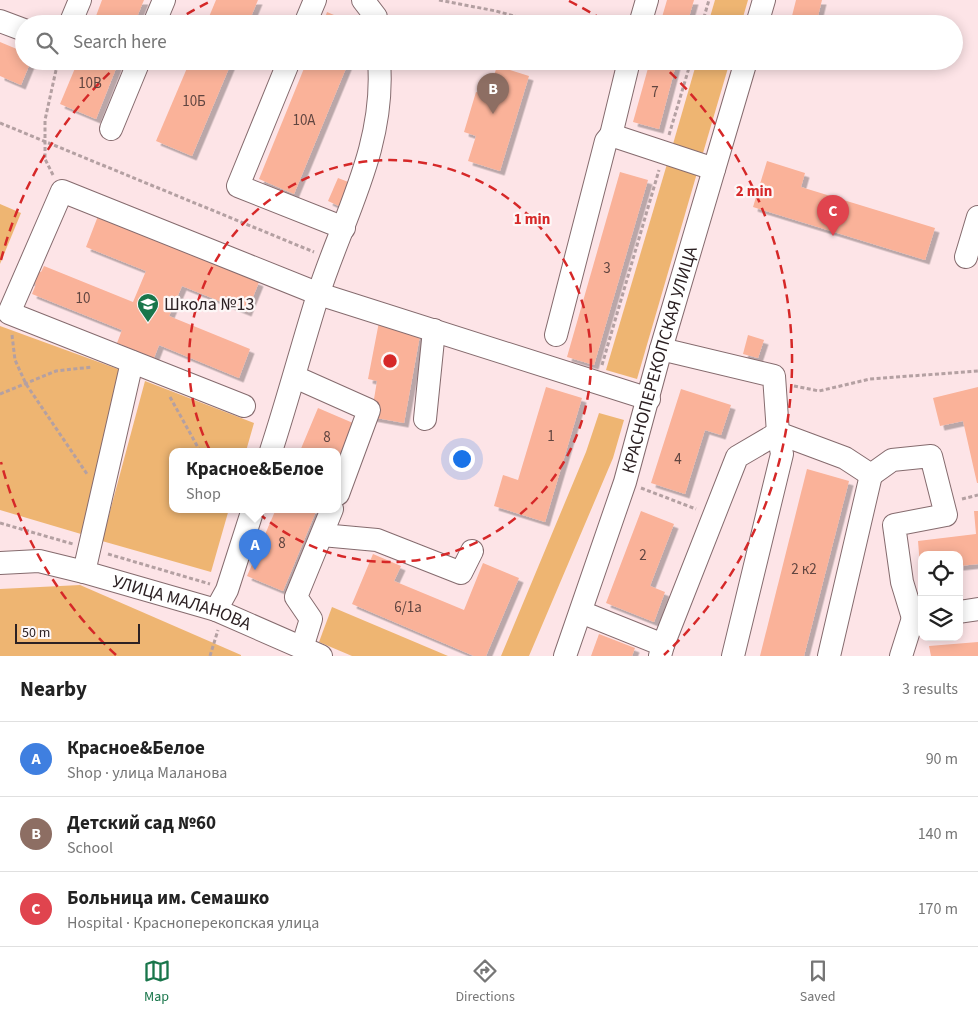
<!DOCTYPE html>
<meta charset="utf-8">
<style>
:root{--surface:#fff;--page:#f2f2f2;--text:#222;--muted:#767676;--line:#e0e0e0;--accent:#19764b}
body{margin:0;font-family:"Source Sans 3",sans-serif;background:var(--page);color:var(--text)}
.controls{position:absolute;right:15px;bottom:15px;display:grid;overflow:hidden;border-radius:10px;box-shadow:0 2px 12px #0003}
.controls button{width:45px;height:45px;display:grid;place-items:center;padding:0;border:0;border-bottom:1px solid var(--line);background:var(--surface);color:var(--text);font:25px sans-serif}
.scale{position:absolute;left:15px;bottom:12px;width:125px;box-sizing:border-box;padding-left:5px;border:2px solid #2c2123;border-top:0;font-size:14px;line-height:18px;white-space:nowrap;color:#2c2123;-webkit-text-stroke:4px #fdf7f7;paint-order:stroke}
.you{position:absolute;left:461px;top:458px;width:18px;height:18px;margin:-12px;border:4px solid #fff;border-radius:50%;background:#1a73e8;box-shadow:0 0 0 8px #1a73e833}
.badge{display:grid;place-items:center;width:32px;height:32px;border-radius:50%;background:var(--accent);color:#fff;font-size:16px;font-weight:700}
.pin{position:absolute;translate:-50% -41px;filter:drop-shadow(0 1px 2px #0008)}
.pin::after{content:'';position:absolute;top:26px;width:18px;height:15px;background:inherit;clip-path:polygon(0 0,100% 0,50% 100%)}
.popup{position:absolute;left:169px;top:448px;width:172px;height:65px;box-sizing:border-box;display:grid;place-content:center;border-radius:10px;background:var(--surface);filter:drop-shadow(0 1px 4px #0005);font-size:16px;white-space:nowrap;color:var(--muted)}
.popup b{font-size:19px;color:var(--text)}
.popup::after{content:'';position:absolute;left:50%;top:100%;margin-left:-10px;border:10px solid transparent;border-top-color:var(--surface)}
.list{margin:0;padding:0;list-style:none}
h2{display:flex;justify-content:space-between;align-items:center;height:65px;margin:0;padding:0 20px;font-size:21px}
h2 small{font-size:16px;font-weight:400;color:var(--muted)}
.list li{display:grid;grid-template-columns:32px 1fr auto;gap:15px;align-items:center;box-sizing:border-box;height:75px;padding:0 20px;border-top:1px solid var(--line)}
.list b{display:block;font-size:19px;white-space:nowrap}
.list p{margin:0;font-size:16px;white-space:nowrap;color:var(--muted)}
.list em{font-size:16px;font-style:normal;color:var(--muted)}
.icon{flex:none;width:28px;height:28px;fill:none;stroke:currentColor;stroke-width:2;stroke-linecap:round;stroke-linejoin:round}
.map{position:relative;flex:none;width:978px;height:656px;overflow:hidden}
.search{position:absolute;background:var(--surface);box-shadow:0 2px 12px #0003;left:15px;right:15px;top:15px;height:55px;display:flex;align-items:center;gap:12px;box-sizing:border-box;padding:0 18px;border-radius:28px;color:var(--muted);font-size:19px}
.sheet{height:290px;background:var(--surface)}
nav{display:flex;justify-content:space-around;align-items:center;box-sizing:border-box;height:70px;border-top:1px solid var(--line);background:var(--surface);font-size:14px;color:var(--muted)}
nav a{display:grid;justify-items:center;gap:2px}
nav .on{color:var(--accent)}
.map>svg:first-child{display:block}
</style>
<div class="map">
<svg width="978" height="656" viewBox="0 0 978 656">
<defs>
<filter id="shadow"><feDropShadow dx="4.5" dy="4.5" stdDeviation="0" flood-color="#0004"/></filter>
</defs>
<rect width="100%" height="100%" fill="#fde4e7"/>
<g fill="#eeb572">
<polygon points="715,0 748,0 741,24 708,24"/>
<polygon points="697,61 730,61 703,153 673,144"/>
<polygon points="667,164 697,173 637,379 606,370"/>
<polygon points="0,204 21,213 0,264"/>
<polygon points="0,326 126,372 81,534 0,510"/>
<polygon points="145,381 254,423 246,451 172,451 172,509 229,509 211,572 102,541"/>
<polygon points="599,413 624,420 613,458 529,656 501,656 586,452"/>
<polygon points="80,585 241,655 241,656 0,656 0,589"/>
<polygon points="332,607 448,656 352,656 319,642"/>
</g>
<g fill="#fab299" filter="url(#shadow)">
<polygon points="102,0 144,0 134,24 93,24"/>
<polygon points="216,0 258,0 248,24 206,24"/>
<polygon points="667,0 694,0 687,24 660,24"/>
<polygon points="796,0 822,0 816,24 791,20"/>
<polygon points="327,12 355,24 323,24"/>
<polygon points="0,42 24,52 24,61 31,61 21,85 0,76"/>
<polygon points="78,61 119,61 96,119 60,104"/>
<polygon points="190,61 232,61 192,156 156,141"/>
<polygon points="307,61 349,61 294,194 259,179"/>
<polygon points="650,61 677,61 659,129 633,122"/>
<polygon points="497,66 529,76 500,171 468,161 476,136 464,132 476,92 488,95"/>
<polygon points="767,161 805,173 801,187 935,228 925,260 753,207"/>
<polygon points="620,172 648,180 594,365 567,357"/>
<polygon points="338,178 351,183 341,207 328,201"/>
<polygon points="98,216 259,282 247,312 182,286 169,316 250,349 239,378 159,345 154,358 117,343 122,330 32,294 36,284 29,281 34,270 41,272 44,266 133,302 146,271 86,247"/>
<polygon points="379,322 421,330 404,423 371,417 377,381 368,379"/>
<polygon points="748,335 764,340 758,358 743,354"/>
<polygon points="546,387 582,398 545,522 494,506 503,475 518,480"/>
<polygon points="978,387 978,483 977,483 963,421 940,426 933,398"/>
<polygon points="681,389 731,405 721,435 705,430 685,494 651,483"/>
<polygon points="318,408 353,423 338,461 338,451 300,451"/>
<polygon points="807,469 849,481 804,656 760,656"/>
<polygon points="276,509 317,509 283,591 247,576"/>
<polygon points="641,511 674,524 650,586 665,592 654,622 606,603"/>
<polygon points="974,511 978,511 978,564 959,566 959,555 922,555 920,566 918,541 976,534"/>
<polygon points="373,554 401,566 394,581 464,610 483,563 519,578 486,656 474,656 352,604"/>
<polygon points="599,634 635,648 632,656 591,656"/>
<polygon points="978,642 978,656 931,656 929,646"/>
</g>
<g fill="none" stroke-linecap="round" stroke-linejoin="round">
<g stroke="#856b6e" stroke-width="24">
<g id="minor">
<polyline points="363,0 376,17 376,24"/>
<polyline points="0,21 24,30"/>
<polyline points="70,24 80,0"/>
<polyline points="154,24 164,0"/>
<polyline points="305,24 315,0"/>
<polyline points="640,24 647,0"/>
<polyline points="757,24 764,0"/>
<polyline points="289,61 238,186 344,228"/>
<polyline points="629,61 611,135 714,169"/>
<polyline points="111,129 139,61"/>
<polyline points="966,257 978,217"/>
<polyline points="556,335 606,141 611,135"/>
<polyline points="661,349 774,376 778,433 845,458 871,475 892,460 931,456 946,515 894,525 902,582 913,618 922,617"/>
<polyline points="295,377 369,410 338,494"/>
<polyline points="244,406 9,313 62,191 319,294 649,399"/>
<polyline points="425,419 434,330"/>
<path d="M271 451C288 399 302 346 318 295 343 217 386 146 379 61"/>
<polyline points="322,535 377,540 461,573 472,551"/>
<path id="s1" d="M0 563 39 561 84 572 216 610 321 656"/>
<polyline points="84,572 132,362"/>
<polyline points="216,610 227,590 253,509"/>
<polyline points="581,612 663,645 660,656"/>
<polyline points="959,612 978,609"/>
<polyline points="663,645 737,457 778,433 782,454 733,656"/>
<polyline points="302,648 311,619 296,597 332,509"/>
<path id="s2" d="M565 656 625 482 661 349 746 61"/>
<polyline points="829,656 871,475"/>
<polyline points="901,656 913,618"/>
</g>
</g>
<g stroke="#b4a0a2" stroke-width="3" stroke-dasharray="4 2.5" stroke-linecap="butt">
<polyline points="439,0 496,11 543,24"/>
<polyline points="702,24 709,0"/>
<polyline points="0,123 314,252"/>
<polyline points="669,135 691,61"/>
<polyline points="53,175 45,159 45,120 58,61"/>
<polyline points="12,335 15,360 26,384 87,474"/>
<polyline points="602,365 659,170"/>
<polyline points="794,386 819,391 870,379 978,371"/>
<polyline points="0,394 56,371 92,367"/>
<polyline points="170,397 200,451"/>
<polyline points="641,488 696,509"/>
<polyline points="962,499 978,495"/>
<polyline points="0,523 73,544"/>
<polyline points="108,554 210,584"/>
<polyline points="210,656 218,630"/>
</g>
<use href="#minor" stroke="#fff" stroke-width="22"/>
</g>
<g fill="none" stroke="#d62828" stroke-width="2.5" stroke-dasharray="9 6">
<circle cx="390" cy="361" r="201"/>
<path d="M116 655A402 402 0 0 1 1 462M1 260A402 402 0 0 1 121 62M174 22A402 402 0 0 1 211 1M569 1A402 402 0 0 1 606 22M659 62A402 402 0 0 1 664 655"/>
</g>
<defs>
<g id="school-pin" transform="scale(1.125)"><path d="M0 17L-7.5 6A9.5 9.5 0 1 1 7.5 6Z" fill="#19764b" stroke="#fdf7f7"/><path d="M0-5L7-2L0 1L-7-2ZM-4 1L0 2.5L4 1V4Q0 6-4 4Z" fill="#fff"/></g>
</defs>
<g fill-rule="evenodd">
<use href="#school-pin" x="148" y="304"/>
</g>
<g text-anchor="middle" stroke-width="4.5" stroke-linejoin="round" paint-order="stroke">
<g font-size="15" fill="#604540">
<text x="90" y="88">10В</text>
<text x="655" y="97">7</text>
<text x="194" y="106">10Б</text>
<text x="304" y="125">10А</text>
<text x="607" y="273">3</text>
<text x="83" y="303">10</text>
<text x="551" y="441">1</text>
<text x="327" y="442">8</text>
<text x="678" y="464">4</text>
<text x="282" y="548">8</text>
<text x="643" y="560">2</text>
<text x="804" y="574">2 к2</text>
<text x="408" y="612">6/1а</text>
</g>
<g font-size="18" fill="#2c2123" stroke="#fdf7f7" text-anchor="start">
<text x="164" y="310">Школа №13</text>
</g>
<g font-size="18" fill="#2c2123" stroke="#fdf7f7">
<text dy="6" stroke="none"><textPath href="#s2" startOffset="311">КРАСНОПЕРЕКОПСКАЯ УЛИЦА</textPath></text>
<text dy="6" stroke="none"><textPath href="#s1" startOffset="188">УЛИЦА МАЛАНОВА</textPath></text>
</g>
</g>
<circle cx="390" cy="361" r="8" fill="#d62828" stroke="#fdf7f7" stroke-width="2.5"/>
<g font-size="15" text-anchor="middle" font-weight="bold" fill="#d62828" stroke="#fdf7f7" stroke-width="4.5" stroke-linejoin="round" paint-order="stroke">
<text x="754" y="196">2 min</text>
<text x="532" y="224">1 min</text>
</g>
</svg>
<div class="controls">
<button><svg class="icon" aria-label="locate" viewBox="0 0 24 24"><circle cx="12" cy="12" r="6"/><path d="M12 2v4M12 18v4M2 12h4M18 12h4"/></svg></button>
<button><svg class="icon" aria-label="layers" viewBox="0 0 24 24"><path d="M12 4l9 5-9 5-9-5zM3 14l9 5 9-5"/></svg></button>
</div>
<div class="scale">50 m</div>
<div class="you"></div>
<div class="pin badge" style="left:255px;top:570px;background:#3f7fe0">A</div>
<div class="popup"><b>Красное&amp;Белое</b>Shop</div>
<div class="pin badge" style="left:493px;top:114px;background:#8d6e63">B</div>
<div class="pin badge" style="left:833px;top:236px;background:#e0444e">C</div>
<div class="search"><svg class="icon" aria-label="search" viewBox="0 0 24 24"><circle cx="10" cy="10" r="6"/><path d="M15 15l6 6"/></svg>Search here</div>
</div>
<section class="sheet">
<h2>Nearby<small>3 results</small></h2>
<ul class="list">
<li><span class="badge" style="background:#3f7fe0">A</span><div><b>Красное&amp;Белое</b><p>Shop · улица Маланова</p></div><em>90 m</em></li>
<li><span class="badge" style="background:#8d6e63">B</span><div><b>Детский сад №60</b><p>School</p></div><em>140 m</em></li>
<li><span class="badge" style="background:#e0444e">C</span><div><b>Больница им. Семашко</b><p>Hospital · Красноперекопская улица</p></div><em>170 m</em></li>
</ul>
</section>
<nav>
<a class="on"><svg class="icon" aria-label="map" viewBox="0 0 24 24"><path d="M3 6l6-2 6 2 6-2v14l-6 2-6-2-6 2zM9 4v14M15 6v14"/></svg>Map</a>
<a><svg class="icon" aria-label="directions" viewBox="0 0 24 24"><path d="M12 3l9 9-9 9-9-9zM9 14v-3h6M13 9l2 2-2 2"/></svg>Directions</a>
<a><svg class="icon" aria-label="saved" viewBox="0 0 24 24"><path d="M7 4h10v16l-5-4-5 4z"/></svg>Saved</a>
</nav>
